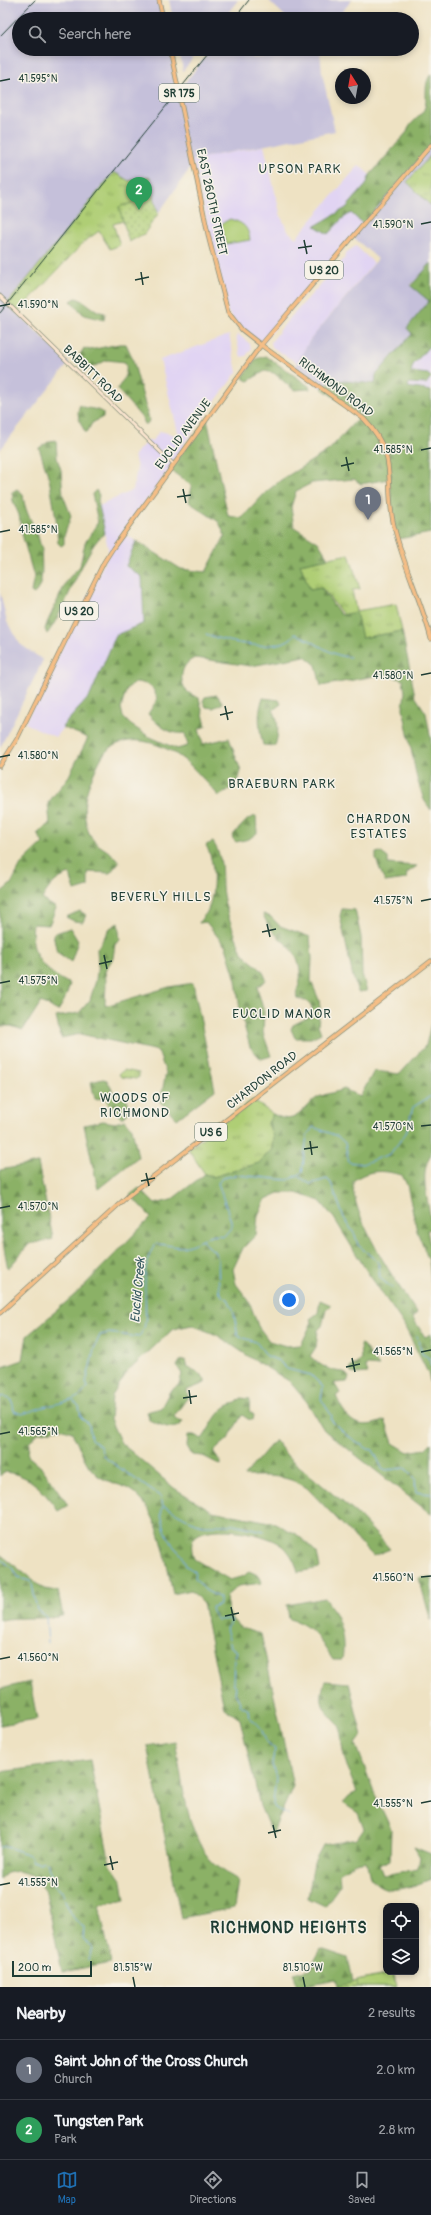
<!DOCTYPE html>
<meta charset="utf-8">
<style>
:root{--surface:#171b24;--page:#20242c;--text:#f1f3f6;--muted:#9ea1a6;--line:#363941;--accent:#1f6fb2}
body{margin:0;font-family:Pangolin,sans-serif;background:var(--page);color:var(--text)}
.controls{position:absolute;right:12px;bottom:12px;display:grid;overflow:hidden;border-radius:8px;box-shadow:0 2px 6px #0003}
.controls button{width:36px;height:36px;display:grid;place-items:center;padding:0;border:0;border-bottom:1px solid var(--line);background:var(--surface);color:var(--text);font:20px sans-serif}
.compass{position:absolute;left:335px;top:68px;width:36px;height:36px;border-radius:50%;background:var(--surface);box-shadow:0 2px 6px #0003;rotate:349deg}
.scale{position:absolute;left:12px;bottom:10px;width:80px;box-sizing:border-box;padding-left:4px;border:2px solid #1f3d34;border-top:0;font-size:11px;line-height:14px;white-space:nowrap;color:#1f3d34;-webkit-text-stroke:3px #f7f3e8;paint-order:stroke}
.you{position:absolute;left:289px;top:1300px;width:14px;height:14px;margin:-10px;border:3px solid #fff;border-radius:50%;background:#1a73e8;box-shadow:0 0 0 6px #1a73e833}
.badge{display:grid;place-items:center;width:26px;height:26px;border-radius:50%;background:var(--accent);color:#fff;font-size:13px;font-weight:700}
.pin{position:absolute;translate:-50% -33px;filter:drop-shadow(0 1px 2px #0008)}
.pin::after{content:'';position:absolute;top:21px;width:14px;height:12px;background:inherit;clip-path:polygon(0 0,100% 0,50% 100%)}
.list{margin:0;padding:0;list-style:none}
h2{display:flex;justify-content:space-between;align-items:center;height:52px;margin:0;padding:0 16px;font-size:17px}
h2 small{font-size:13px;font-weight:400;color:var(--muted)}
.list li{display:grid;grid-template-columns:26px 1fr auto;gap:12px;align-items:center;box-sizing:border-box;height:60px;padding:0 16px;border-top:1px solid var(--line)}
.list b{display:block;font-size:15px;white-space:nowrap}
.list p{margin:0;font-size:13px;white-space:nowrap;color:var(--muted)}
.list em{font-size:13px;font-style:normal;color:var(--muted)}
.icon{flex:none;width:22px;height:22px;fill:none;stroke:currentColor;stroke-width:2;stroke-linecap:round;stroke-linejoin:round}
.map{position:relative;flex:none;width:431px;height:1987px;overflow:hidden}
.search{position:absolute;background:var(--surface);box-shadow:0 2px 6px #0003;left:12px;right:12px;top:12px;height:44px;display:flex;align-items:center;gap:10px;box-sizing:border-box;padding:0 14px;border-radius:22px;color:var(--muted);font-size:15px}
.sheet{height:172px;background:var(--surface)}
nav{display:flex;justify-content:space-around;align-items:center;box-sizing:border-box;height:56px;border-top:1px solid var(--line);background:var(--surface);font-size:11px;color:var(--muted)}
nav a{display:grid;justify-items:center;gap:2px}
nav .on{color:var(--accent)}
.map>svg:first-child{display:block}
</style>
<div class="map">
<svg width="431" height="1987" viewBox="0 0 431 1987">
<defs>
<pattern id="grass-tufts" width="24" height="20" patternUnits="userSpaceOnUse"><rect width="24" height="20" fill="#afce75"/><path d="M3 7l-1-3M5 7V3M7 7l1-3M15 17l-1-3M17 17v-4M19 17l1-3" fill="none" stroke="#8ea861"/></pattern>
<pattern id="forest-firs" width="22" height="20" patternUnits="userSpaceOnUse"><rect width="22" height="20" fill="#8bb166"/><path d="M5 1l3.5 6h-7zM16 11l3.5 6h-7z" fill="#719155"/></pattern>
<pattern id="park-dots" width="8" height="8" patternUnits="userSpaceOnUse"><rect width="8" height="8" fill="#afce75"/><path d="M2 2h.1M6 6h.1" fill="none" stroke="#8ea861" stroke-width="1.8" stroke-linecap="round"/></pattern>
</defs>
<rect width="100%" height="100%" fill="#f7f3e8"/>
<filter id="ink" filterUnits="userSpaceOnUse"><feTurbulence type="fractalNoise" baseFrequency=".025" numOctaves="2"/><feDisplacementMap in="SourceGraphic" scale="8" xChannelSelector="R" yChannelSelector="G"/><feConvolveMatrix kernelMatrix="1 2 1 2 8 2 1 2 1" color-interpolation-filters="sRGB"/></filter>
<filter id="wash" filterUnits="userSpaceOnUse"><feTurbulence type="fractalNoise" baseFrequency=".012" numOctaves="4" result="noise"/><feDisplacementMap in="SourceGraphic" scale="16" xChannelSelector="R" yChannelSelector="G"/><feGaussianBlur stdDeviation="0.9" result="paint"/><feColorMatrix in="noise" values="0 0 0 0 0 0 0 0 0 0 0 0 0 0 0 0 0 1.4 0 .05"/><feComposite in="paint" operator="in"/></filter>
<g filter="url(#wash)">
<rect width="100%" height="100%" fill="#eee2c3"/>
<g fill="#e1d4f3">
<polygon points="264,146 281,217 288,231 296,238 359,165 370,175 366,185 346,208 363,224 261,345 242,330 228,312 192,160"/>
<polygon points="356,246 374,263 310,340 297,363 272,347 271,342 288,320 344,259 347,252"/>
<polygon points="238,334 250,344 251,349 246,356 241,357 236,337"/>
<polygon points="229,335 237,372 183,445 186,447 123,533 136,541 126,566 142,576 144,624 116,635 90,696 55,737 25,723 109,553 99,506 133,490 137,468 134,455 148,440 151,442 160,431 179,436 160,360"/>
<polygon points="431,344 431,391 408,387 412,365"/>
</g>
<g fill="#c5c0da">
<polygon points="0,0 160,0 164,19 19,19 19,49 170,49 178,91 212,49 251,49 253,58 279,56 279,49 320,49 322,73 335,131 192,160 193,164 158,214 150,177 129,181 114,172 7,303 69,363 0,450"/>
<polygon points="169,0 238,0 223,19 173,19"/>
<polygon points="352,0 336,19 285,19 285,16 269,1"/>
<polygon points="179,49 200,49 183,71"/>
<polygon points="431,146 431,263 411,285 429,301 407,328 412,334 376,375 375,384 356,383 321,388 294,368 310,340 378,259 352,236"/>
<polygon points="0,592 7,622 20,644 43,660 0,748"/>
</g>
<g fill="url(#grass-tufts)" stroke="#678654">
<polygon points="431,155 431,206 407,182"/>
<polygon points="114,172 129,181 139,179 142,193 132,203 119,207 123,221 113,224 120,245 110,249 99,231 84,242 17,313 7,304"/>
<polygon points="349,554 360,589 352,590 356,611 396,604 402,631 362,638 322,588 310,590 300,564"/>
<polygon points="124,1070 139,1073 139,1077 136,1079 121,1077 119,1074"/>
<polygon points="252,1100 273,1114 268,1123 273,1137 272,1149 259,1163 241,1169 213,1177 205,1174 188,1149"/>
</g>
<g fill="url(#forest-firs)" stroke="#55774d" fill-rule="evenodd">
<path d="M431 74V145L363 224 351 213 342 219 328 234 315 226 346 208 366 185 370 175 407 132C410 121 422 117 425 107 428 95 423 84 431 74Z"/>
<path d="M431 263V344L413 365 411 372 428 374 431 377 426 384 409 383 408 387 431 391V533L398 539 395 530 389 479 361 484 354 479 312 483 296 491 291 507 294 527 318 542 328 558 300 564 310 590 321 588 341 615 356 612 362 638 402 631 415 696 426 713 431 741V810L424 800 417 779 403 708 405 692 403 680 385 674 321 686 316 665 305 656 251 666 196 658C183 661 177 678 186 690 189 694 194 696 199 698L206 726 199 729 203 744 229 738 241 771 237 785 219 796C210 786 200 775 190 765 171 747 134 730 109 749 101 755 98 765 93 775 84 796 81 811 89 833 94 847 111 849 119 862L110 873 88 872V887L75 891 70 874C56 878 49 886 42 899L56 908 49 925 33 924C29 956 43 970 70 984L64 1001 58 1011 41 1002 23 1030 11 1026H0V893L11 884 22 863 43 843 37 834 50 823 48 803 69 776 88 738 62 727 90 696 116 635 144 623 142 577 126 566 136 541 181 569 206 572 225 536 219 522 189 502 192 486 169 469 207 419 228 516 242 518 266 492 281 480 329 450 360 416 321 388 334 380 375 384 376 375 412 334 407 328 429 301 411 286ZM137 682C149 684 155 687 157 700L148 714C158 725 169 735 185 733L188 746 177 749 148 736 131 725 123 717 121 708 127 688Z"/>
<path d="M76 298C88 301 93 312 105 313L104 320 84 315 71 301Z"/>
<path d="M119 344H126L132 357 149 419 148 424H145L143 419 117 389C123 381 129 372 125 362L107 360 89 369 79 356 84 348 90 350Z"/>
<polygon points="266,356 309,386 310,389 294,390 274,373 265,371 248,381 244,379 243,377 256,359"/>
<path d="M80 405C87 410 95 407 103 413V417L92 423 87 432H85C81 424 75 414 80 405Z"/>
<polygon points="56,440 57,458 61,470 63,495 71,516 64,536 64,544 61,546 58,543 56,518 49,478 39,448 50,441"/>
<path d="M17 489 23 494C24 509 30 518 36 531 39 537 39 543 42 549 40 562 46 583 34 594L31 592 34 577 22 534 19 515 13 501 12 492Z"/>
<path d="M96 490 99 495 98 501 105 533C86 544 65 612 47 634L45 629 47 623 67 580 80 566 85 543 98 522 92 494Z"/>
<polygon points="217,695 223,703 213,708 206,707 203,701 205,697"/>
<path d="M263 698 279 700 281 704 273 710C279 720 279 734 275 746L263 745C259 728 257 713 263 698Z"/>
<polygon points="256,816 257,833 249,839 236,842 233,839 232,836 248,819"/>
<path d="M213 842C225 860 220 876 223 895 226 912 234 932 240 948 247 964 263 964 266 980L257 987 264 1012 263 1033 271 1056 261 1059 250 1047 240 1010 236 980 226 947 206 922 199 923C201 918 206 915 208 910 215 890 216 865 206 845Z"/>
<polygon points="380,852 388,858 388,864 417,866 407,873 406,879 385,882 376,859 376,853"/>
<polygon points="342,909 355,910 361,937 362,974 367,991 358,992 353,977 340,916"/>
<polygon points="80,911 86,915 83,922 74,921 66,917"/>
<path d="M263 914 271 917 280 926 310 937 312 958 311 981 319 1000 320 1008 318 1025 321 1033 311 1038H295L291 1029 293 1025 311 1016 312 1007 306 1001 297 998C295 991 299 988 300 980 301 974 299 961 296 956 285 938 272 938 263 914Z"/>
<path d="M118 923 120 940 115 944 113 958 105 971C107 983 105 994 105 1006L169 987 193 983 215 1090 177 1119 160 1102 166 1073 158 1051 80 1034 61 1038 56 1017 79 1013 90 1000 96 980 98 963 97 949 110 928Z"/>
<polygon points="70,928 78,941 71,962 57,952 53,934"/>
<path d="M431 1024V1154C417 1177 431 1204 431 1229L427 1230 431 1251V1283L429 1261 417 1231 407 1185 402 1175C382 1170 369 1169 353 1181 350 1215 397 1284 417 1313L412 1317 425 1337 431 1334V1385L428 1373 403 1323 368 1273 334 1218 320 1201 296 1193H279L266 1199 258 1215 256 1235 243 1248 233 1269 236 1284 249 1301 258 1326 269 1341 286 1346 301 1345 312 1322 310 1319 318 1313 320 1300 331 1305 326 1310 322 1326 318 1330 316 1347 310 1356C319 1365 331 1372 344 1372L349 1377 347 1382 334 1383 340 1393 336 1396C347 1421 357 1432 385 1420L393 1443 408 1452 425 1449 431 1443V1514L324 1430 307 1402 289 1381 254 1360 217 1335 192 1325 173 1329 127 1372 112 1396 110 1420 121 1443 174 1488 212 1511 275 1523 299 1536 317 1553 320 1568 298 1572C296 1563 290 1552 283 1546 267 1533 212 1523 196 1536 189 1542 192 1552 194 1559L230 1580 244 1576 249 1571 260 1576 262 1583 238 1586 226 1596C228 1623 237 1628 261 1634L293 1786 272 1834 260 1806 240 1719 224 1708 203 1603 191 1590 173 1594C165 1560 162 1515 133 1492 123 1484 107 1483 97 1475 85 1465 79 1446 72 1432L61 1428 38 1433 29 1443 28 1456 42 1468 68 1505 58 1511C44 1491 30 1474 4 1472L0 1476V1368L23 1360 27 1336 79 1291 151 1217 130 1195 139 1188 155 1204 171 1200 205 1174 213 1177 259 1163 272 1149 273 1137 268 1123 273 1114C298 1128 301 1107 317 1098 326 1093 336 1093 344 1089L360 1097 374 1071 400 1074 426 1045Z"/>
<polygon points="103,1079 107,1080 116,1098 126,1098 131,1109 124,1117 120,1117 118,1110 111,1108 105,1098 95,1099 91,1082"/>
<polygon points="125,1120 132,1128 138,1157 98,1189 84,1125 103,1121 115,1123"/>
<polygon points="38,1163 53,1239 29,1244 8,1269 0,1227 0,1170"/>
<polygon points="360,1344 363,1345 379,1366 368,1365 365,1367 368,1373 356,1374 351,1373 350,1368 361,1360"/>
<path d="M185 1360 187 1367 201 1375 205 1379V1383L187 1390 188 1397 174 1416 176 1419 183 1421C176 1434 159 1424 149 1420L146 1412 161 1408 170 1391 179 1385 182 1374 177 1366 180 1361Z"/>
<path d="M241 1398 250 1399 249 1411 254 1415 253 1420 248 1419 242 1415 228 1439 213 1452 221 1463V1465L203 1456 192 1455 187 1446 188 1435H194L202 1439C213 1425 217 1406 236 1403Z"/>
<path d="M275 1440 288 1457 357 1514 390 1549 373 1556 307 1488C286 1474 268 1476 244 1476Z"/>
<path d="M0 1554 44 1589 58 1591 63 1616C41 1620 22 1616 0 1620Z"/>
<polygon points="431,1577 431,1621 419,1578"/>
<path d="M325 1598C339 1617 346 1636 342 1660H333C320 1641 313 1625 289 1619L287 1605Z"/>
<path d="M325 1681 349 1683 362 1736 356 1744 373 1790 391 1829 390 1860 379 1865 383 1875 418 1869 420 1857 414 1847 431 1854V1879C413 1886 387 1898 372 1879 368 1875 368 1866 366 1861L355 1863 339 1873 340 1885 325 1906 308 1898 314 1862 323 1845 357 1839 364 1829 358 1813 343 1803 349 1796 357 1792C348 1772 340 1749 341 1727 324 1710 317 1705 325 1681Z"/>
<polygon points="30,1682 37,1719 0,1725 0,1689"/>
<path d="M175 1741C182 1776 185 1823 205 1853 213 1865 226 1873 238 1880L234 1908 181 1918 147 1746Z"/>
<polygon points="90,1760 110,1864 122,1881 125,1899 99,1905 111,1963 62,1972 46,1893 32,1875 18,1871 7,1873 0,1879 0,1772"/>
<polygon points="321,1949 348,1958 353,1982 338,1985 336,1979 297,1987 294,1973 310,1969"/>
</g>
<g fill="url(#park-dots)" stroke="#678654">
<polygon points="150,177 158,214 144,234 129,242 119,207 132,203 142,193 139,179"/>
<polygon points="394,1973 396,1987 338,1987 338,1985"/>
</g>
<g fill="#afce75" stroke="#678654">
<path d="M230 219C243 223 248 226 250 240L226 244 221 224Z"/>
<polygon points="393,1974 396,1987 358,1987 357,1981"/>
</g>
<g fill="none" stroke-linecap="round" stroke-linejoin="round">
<g stroke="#76ace4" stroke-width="1">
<path d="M206 634C225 642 281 655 295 634 315 640 330 657 350 657"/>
<polyline points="298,1176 310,1184 327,1179 331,1183 344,1218 355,1235 358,1245 378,1262 380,1278 392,1288"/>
<polyline points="201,1240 214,1251 218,1259 219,1289 222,1296 228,1299 233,1309 238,1336 256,1342 267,1356 279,1361 287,1369 311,1375 323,1387 321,1399 332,1416 331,1420 345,1434 368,1449 373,1450 382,1468 386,1470 405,1468 415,1478 416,1492 431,1494"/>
<polyline points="417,1336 422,1354 428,1357 431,1366"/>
<path d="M0 1398 2 1396 12 1400 14 1411 22 1414C32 1411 42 1407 52 1405 68 1401 78 1401 88 1387L86 1383 94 1349 100 1335 109 1333 139 1337C141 1333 145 1328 145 1323 148 1297 138 1266 156 1244 165 1244 174 1247 182 1247 198 1245 208 1232 224 1236L231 1228V1221L218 1183 222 1178 237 1175 288 1180 302 1173 307 1136 313 1127 337 1136 345 1143 349 1162 362 1164 390 1154 406 1133 413 1107 431 1096"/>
<path d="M73 1401 79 1406 81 1417 89 1425 91 1439 100 1446 104 1457 161 1497 163 1506 161 1514 165 1531 174 1547 182 1555 186 1566 196 1572 195 1578 205 1590 220 1598V1604L211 1607 212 1612 218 1620 230 1619 232 1621 226 1628 231 1647 237 1651 234 1660 233 1683 236 1686 235 1693 240 1702 239 1705 249 1710 250 1718C263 1726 261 1731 267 1743L275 1749 272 1764 276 1778 273 1804 275 1808 289 1815"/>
<polyline points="164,1506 195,1523 204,1525 238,1525 264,1531"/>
<polyline points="0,1558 13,1569 19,1578 30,1581 32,1584 37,1610 46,1617 48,1643"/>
<path d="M0 1847C6 1845 26 1853 31 1857V1861L39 1863 44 1861 48 1864V1868L52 1873C50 1883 55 1888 63 1892 65 1904 74 1923 84 1927L83 1939 92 1946 89 1960"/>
</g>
</g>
</g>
<g filter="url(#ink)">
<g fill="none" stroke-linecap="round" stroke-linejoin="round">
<g stroke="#86907c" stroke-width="4.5">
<polyline id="secondary" points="0,296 173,464"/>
</g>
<g stroke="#86907c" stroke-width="5">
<g id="primary">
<polyline points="159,0 163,19"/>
<path d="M170 49 209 239 228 312 242 330 261 345 364 419C402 459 382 483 395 530 404 567 422 602 431 639"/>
<polyline points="0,766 17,739 104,562 113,548 261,345 431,145"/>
<polyline points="0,1313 128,1196 431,961"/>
</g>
</g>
<use href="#secondary" stroke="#fbe5cf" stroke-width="3"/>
<use href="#primary" stroke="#f5be86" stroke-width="3.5"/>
<g stroke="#1f3d34" stroke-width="1">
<polyline points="234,19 249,0"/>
<polyline points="0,36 35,0"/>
<polyline points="0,313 212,49"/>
</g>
</g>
</g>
<path fill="none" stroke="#1f3d34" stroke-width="1.5" d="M0 81 10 79M421 224 431 222M304 240 307 254M298 248 312 246M141 272 143 285M135 280 149 277M0 306 10 304M421 450 431 448M346 457 349 471M341 466 354 463M183 489 186 503M177 497 191 495M0 532 10 530M421 675 431 673M225 706 228 720M220 715 233 712M0 757 10 755M421 901 431 899M267 924 270 937M262 932 276 929M104 955 107 969M99 964 112 961M0 983 10 981M421 1126 431 1125M310 1141 312 1155M304 1149 318 1147M146 1173 149 1186M141 1181 155 1178M0 1208 10 1206M421 1352 431 1350M352 1358 355 1372M346 1367 360 1364M189 1390 191 1404M183 1398 197 1396M0 1434 10 1432M421 1577 431 1576M231 1607 234 1621M225 1616 239 1613M0 1659 10 1657M421 1803 431 1801M273 1825 276 1838M268 1833 281 1830M110 1856 113 1870M104 1865 118 1862M0 1885 10 1883M133 1977 135 1987M303 1977 305 1987"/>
<g text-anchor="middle" stroke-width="3" stroke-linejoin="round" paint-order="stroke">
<g fill="#f7f3e8" stroke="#60746a" stroke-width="1">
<rect x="159" y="84" width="40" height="18" rx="3"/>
<rect x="305" y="261" width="38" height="18" rx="3"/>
<rect x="60" y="602" width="38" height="18" rx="3"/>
<rect x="195" y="1123" width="32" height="18" rx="3"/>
</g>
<g font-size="11" font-weight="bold" fill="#1f3d34">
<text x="179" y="97">SR 175</text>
<text x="324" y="274">US 20</text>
<text x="79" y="615">US 20</text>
<text x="211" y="1136">US 6</text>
</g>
<g font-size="12" fill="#1f3d34" stroke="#f7f3e8">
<text transform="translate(212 202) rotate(78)" y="4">EAST 260TH STREET</text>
<text transform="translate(93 374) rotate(44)" y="4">BABBITT ROAD</text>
<text transform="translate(336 387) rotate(37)" y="4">RICHMOND ROAD</text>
<text transform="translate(183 434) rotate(-53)" y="4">EUCLID AVENUE</text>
<text transform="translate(262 1080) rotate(-38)" y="4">CHARDON ROAD</text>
</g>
<g font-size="13" letter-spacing="1" fill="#1f3d34" stroke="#f7f3e8">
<text x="300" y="173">UPSON PARK</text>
<text x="282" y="788">BRAEBURN PARK</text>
<text x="379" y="823">CHARDON<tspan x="379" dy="15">ESTATES</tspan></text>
<text x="161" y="901">BEVERLY HILLS</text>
<text x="282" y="1018">EUCLID MANOR</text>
<text x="135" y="1102">WOODS OF<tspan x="135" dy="15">RICHMOND</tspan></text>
</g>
<g font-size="13" font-style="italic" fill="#355960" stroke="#f7f3e8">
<text transform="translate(137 1290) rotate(-85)" y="5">Euclid Creek</text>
</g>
<g font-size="16" font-weight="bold" letter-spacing="1" fill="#1f3d34" stroke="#f7f3e8">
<text x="289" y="1933">RICHMOND HEIGHTS</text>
</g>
</g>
<g font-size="10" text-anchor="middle" fill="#1f3d34" stroke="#f7f3e8" stroke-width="3" stroke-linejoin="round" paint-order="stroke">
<text x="38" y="82">41.595°N</text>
<text x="393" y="228">41.590°N</text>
<text x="38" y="308">41.590°N</text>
<text x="393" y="453">41.585°N</text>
<text x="38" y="533">41.585°N</text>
<text x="393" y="679">41.580°N</text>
<text x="38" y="759">41.580°N</text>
<text x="393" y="904">41.575°N</text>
<text x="38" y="984">41.575°N</text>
<text x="393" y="1130">41.570°N</text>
<text x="38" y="1210">41.570°N</text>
<text x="393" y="1355">41.565°N</text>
<text x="38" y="1435">41.565°N</text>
<text x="393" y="1581">41.560°N</text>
<text x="38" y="1661">41.560°N</text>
<text x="393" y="1807">41.555°N</text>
<text x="38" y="1886">41.555°N</text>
<text x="133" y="1971">81.515°W</text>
<text x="303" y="1971">81.510°W</text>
</g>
</svg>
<div class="controls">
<button><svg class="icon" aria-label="locate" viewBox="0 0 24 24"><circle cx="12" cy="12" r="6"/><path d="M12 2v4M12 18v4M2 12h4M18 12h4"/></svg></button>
<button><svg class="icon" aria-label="layers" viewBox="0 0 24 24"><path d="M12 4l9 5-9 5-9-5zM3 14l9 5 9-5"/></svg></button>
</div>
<svg class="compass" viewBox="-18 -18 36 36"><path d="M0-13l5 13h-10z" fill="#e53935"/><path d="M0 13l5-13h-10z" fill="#9ea1a6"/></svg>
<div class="scale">200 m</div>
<div class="you"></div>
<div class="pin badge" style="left:368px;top:520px;background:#6b7280">1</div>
<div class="pin badge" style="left:139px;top:210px;background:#2e9e5b">2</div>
<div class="search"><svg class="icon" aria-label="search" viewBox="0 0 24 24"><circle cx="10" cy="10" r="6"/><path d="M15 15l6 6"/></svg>Search here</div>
</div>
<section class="sheet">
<h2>Nearby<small>2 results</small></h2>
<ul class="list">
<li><span class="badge" style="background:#6b7280">1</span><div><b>Saint John of the Cross Church</b><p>Church</p></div><em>2.0 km</em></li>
<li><span class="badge" style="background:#2e9e5b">2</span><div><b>Tungsten Park</b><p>Park</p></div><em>2.8 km</em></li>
</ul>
</section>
<nav>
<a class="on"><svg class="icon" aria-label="map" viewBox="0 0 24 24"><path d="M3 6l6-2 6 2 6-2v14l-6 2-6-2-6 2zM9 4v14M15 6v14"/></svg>Map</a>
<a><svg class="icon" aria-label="directions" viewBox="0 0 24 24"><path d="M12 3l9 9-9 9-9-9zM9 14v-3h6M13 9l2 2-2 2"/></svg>Directions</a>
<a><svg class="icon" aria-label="saved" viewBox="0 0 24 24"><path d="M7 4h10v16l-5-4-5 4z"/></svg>Saved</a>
</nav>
